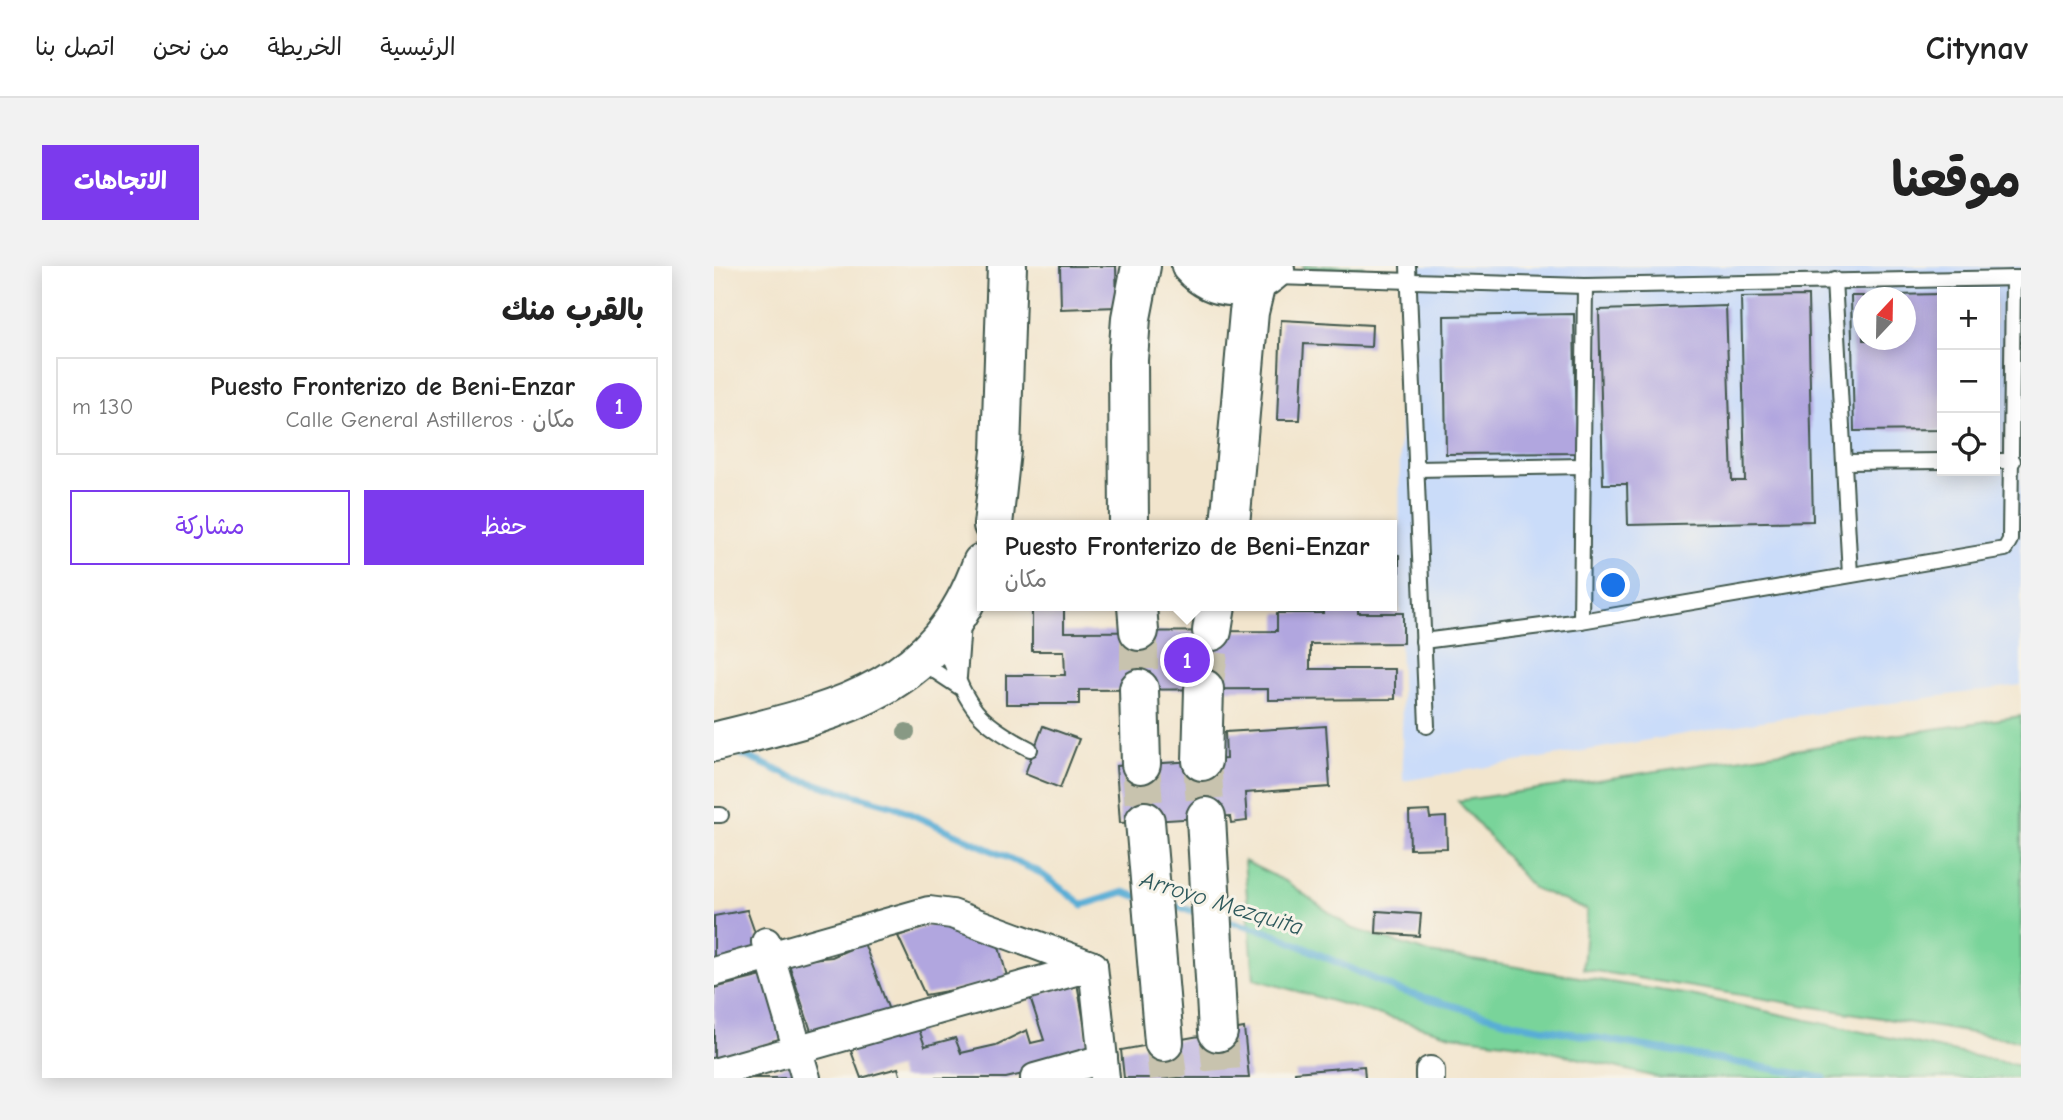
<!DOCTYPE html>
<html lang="ar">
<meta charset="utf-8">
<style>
:root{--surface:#fff;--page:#f2f2f2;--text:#222;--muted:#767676;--line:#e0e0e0;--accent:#7c3aed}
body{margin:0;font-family:"Comic Neue","Playpen Sans Arabic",sans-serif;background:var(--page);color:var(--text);direction:rtl}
.controls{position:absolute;right:21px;top:21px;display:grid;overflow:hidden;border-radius:0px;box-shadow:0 4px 18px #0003}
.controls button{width:63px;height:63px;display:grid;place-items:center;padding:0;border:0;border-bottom:2px solid var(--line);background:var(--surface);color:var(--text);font:35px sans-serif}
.compass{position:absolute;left:1139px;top:21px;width:63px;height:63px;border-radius:50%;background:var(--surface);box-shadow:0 4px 18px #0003;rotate:22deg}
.you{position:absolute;left:900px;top:320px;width:24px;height:24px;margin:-18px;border:5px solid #fff;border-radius:50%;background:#1a73e8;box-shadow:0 0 0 10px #1a73e833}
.badge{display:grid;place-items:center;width:46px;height:46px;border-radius:50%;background:var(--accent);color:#fff;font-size:23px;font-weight:700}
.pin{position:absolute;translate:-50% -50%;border:4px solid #fff;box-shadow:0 2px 7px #0006}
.popup{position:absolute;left:263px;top:254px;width:420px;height:91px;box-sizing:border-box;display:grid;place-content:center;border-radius:0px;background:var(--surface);filter:drop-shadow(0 2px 5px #0005);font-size:23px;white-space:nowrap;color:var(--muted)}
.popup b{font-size:26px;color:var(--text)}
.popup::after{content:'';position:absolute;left:50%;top:100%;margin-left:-14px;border:14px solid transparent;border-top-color:var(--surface)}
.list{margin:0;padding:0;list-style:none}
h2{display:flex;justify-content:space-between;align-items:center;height:91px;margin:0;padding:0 28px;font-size:30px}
h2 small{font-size:23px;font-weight:400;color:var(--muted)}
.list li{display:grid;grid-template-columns:46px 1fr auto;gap:21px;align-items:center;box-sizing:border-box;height:98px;margin:0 14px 14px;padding:0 14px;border:2px solid var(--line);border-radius:0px}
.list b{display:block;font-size:26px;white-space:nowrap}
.list p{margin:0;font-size:23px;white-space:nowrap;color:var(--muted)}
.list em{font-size:23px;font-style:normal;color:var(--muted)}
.actions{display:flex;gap:14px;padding:21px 28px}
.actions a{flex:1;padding:16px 0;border:2px solid var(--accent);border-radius:0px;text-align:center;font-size:24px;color:var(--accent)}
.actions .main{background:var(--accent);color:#fff}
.icon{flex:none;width:38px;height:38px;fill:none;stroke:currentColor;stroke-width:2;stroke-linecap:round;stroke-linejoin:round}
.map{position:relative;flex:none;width:1307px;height:812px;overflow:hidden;direction:ltr;border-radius:0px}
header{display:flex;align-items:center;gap:42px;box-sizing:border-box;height:98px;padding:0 35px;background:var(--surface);border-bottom:2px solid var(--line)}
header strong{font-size:33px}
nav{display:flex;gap:38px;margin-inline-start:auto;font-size:24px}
.intro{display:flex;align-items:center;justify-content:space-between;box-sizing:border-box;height:168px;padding:0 42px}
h1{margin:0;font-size:49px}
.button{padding:18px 32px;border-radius:0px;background:var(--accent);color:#fff;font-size:24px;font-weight:700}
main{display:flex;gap:42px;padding:0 42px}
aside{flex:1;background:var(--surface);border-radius:0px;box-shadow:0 4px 18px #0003}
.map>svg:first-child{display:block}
</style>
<header>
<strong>Citynav</strong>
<nav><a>الرئيسية</a><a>الخريطة</a><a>من نحن</a><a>اتصل بنا</a></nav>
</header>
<div class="intro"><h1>موقعنا</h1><a class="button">الاتجاهات</a></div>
<main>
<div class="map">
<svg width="1307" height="812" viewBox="0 0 1307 812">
<rect width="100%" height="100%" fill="#f7f3e8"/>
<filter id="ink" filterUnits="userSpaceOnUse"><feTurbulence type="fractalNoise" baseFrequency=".0143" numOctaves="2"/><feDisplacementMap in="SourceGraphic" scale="14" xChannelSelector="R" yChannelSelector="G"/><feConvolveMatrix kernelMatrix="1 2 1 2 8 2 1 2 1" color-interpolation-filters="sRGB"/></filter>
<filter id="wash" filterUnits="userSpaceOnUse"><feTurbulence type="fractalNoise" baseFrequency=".00686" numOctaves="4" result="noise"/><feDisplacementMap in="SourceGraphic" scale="28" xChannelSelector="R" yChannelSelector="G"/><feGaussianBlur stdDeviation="1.57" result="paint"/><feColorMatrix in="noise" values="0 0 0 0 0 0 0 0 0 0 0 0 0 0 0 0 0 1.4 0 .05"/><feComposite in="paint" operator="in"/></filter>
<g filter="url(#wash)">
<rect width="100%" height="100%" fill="#f2e5cd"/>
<path fill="#cadcf9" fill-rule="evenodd" d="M687 0H1307V419L1055 454 689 515 685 312ZM1228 26H1281V205H1228ZM1150 32H1192V74H1150Z"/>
<g fill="#79d49a" stroke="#4c8867" stroke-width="2">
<polygon points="589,0 650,0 650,5 589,4"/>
<polygon points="1307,450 1307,775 869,703 873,644 819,622 744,535"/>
<polygon points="530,595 573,616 637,662 716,687 976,729 1307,800 1307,812 946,812 805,778 737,769 540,713"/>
</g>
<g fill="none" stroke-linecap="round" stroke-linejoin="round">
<g stroke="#59add5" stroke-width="7">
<polyline points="23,486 78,511 180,540 325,606 369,639 410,626 425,631"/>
<polyline points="450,637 486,647"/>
<polyline points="511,654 558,667 684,724 804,758 1110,812"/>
</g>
</g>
<g id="blocks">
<g fill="#b1a6df">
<polygon points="346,0 402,0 403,41 347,43"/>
<polygon points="1228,28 1228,164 1140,165 1137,30 1149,30 1149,74 1192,74 1192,32 1178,29"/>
<polygon points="1094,30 1099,255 914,259 913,218 889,218 885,44 1012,40 1018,215 1031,215 1027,31"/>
<polygon points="860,48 862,187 732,188 730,50"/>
<polygon points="567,54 658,59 657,81 590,78 586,154 563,154"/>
<polygon points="678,288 685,289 685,312 678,312"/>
<polygon points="318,340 350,340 350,366 563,365 563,347 609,347 609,340 644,340 644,347 689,347 689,377 596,378 596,403 681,403 681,433 554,434 554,423 365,424 365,438 292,438 292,409 351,409 350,385 318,385"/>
<polygon points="329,460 365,473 346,522 311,508"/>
<polygon points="612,460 616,521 531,527 533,555 517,557 516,550 406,557 402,500 512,493 511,466"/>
<polygon points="715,545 716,552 732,551 733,582 696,583 695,546"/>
<polygon points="33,644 48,687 0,698 0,650"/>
<polygon points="663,645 707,648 705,670 662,667"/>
<polygon points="223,657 282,670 294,714 211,729 184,670"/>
<polygon points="150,677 176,747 98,768 74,695 118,691"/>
<polygon points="52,709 70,772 0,796 0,722"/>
<polygon points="363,717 376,790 326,804 292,812 187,812 184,802 147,812 133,774 204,761 211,780 241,772 247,787 282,779 313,764 317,777 330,774 316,731"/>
<polygon points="530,762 535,812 410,812 407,784"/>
<polygon points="82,797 86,812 33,812"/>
<polygon points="650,800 651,812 581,812 581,806"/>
</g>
</g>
</g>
<g filter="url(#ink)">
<use href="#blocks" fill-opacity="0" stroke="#3f564b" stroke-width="2"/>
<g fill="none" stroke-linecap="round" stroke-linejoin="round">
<g stroke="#c8c3ae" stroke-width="38" stroke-dasharray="38 19" stroke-linecap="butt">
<polyline points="425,365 425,423"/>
<polyline points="490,423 498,365"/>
<polyline points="488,495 492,551"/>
<polyline points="427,498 431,555"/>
<polyline points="504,766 508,812"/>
<polyline points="450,776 454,812"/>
</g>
<g stroke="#3f564b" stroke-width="18">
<g id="lane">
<polyline points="694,0 713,460"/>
<polyline points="560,11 871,20 1306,12"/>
<polyline points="1120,13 1136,309"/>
<polyline points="1281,195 1299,195"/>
<polyline points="1130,196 1228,195"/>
<polyline points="702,203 869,200"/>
<polyline points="867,355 871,20"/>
<path d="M228 375C254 437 254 451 316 483"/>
<polyline points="709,375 867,355 1291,283 1296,274 1299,12"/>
<polyline points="207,396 245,421"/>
<polyline points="245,411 249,358"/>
<polyline points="0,549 7,549"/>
</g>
</g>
<g stroke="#3f564b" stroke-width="32">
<g id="street">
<polyline points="52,676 92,812"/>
<polyline points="379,700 391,812"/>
<polyline points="0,706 215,645 238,648 379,700"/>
<polyline points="716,805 716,812"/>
<polyline points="0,807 379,700"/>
<polyline points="321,812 389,793"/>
</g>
</g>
<g stroke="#3f564b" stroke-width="42">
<g id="secondary">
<polyline points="279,259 287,185 293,0"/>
<path d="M0 476C119 446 223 426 268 297"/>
</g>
</g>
<g stroke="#3f564b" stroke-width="42">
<g id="primary">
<path d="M477 0C501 27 536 26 561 3"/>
<polyline points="415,259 414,94 417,52 427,0"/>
<polyline points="516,259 535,46 542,17"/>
<polyline points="423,340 425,365"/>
<polyline points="498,365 502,340"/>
<polyline points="425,423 427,498"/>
<polyline points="488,495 490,423"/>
<polyline points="492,551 504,766"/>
<polyline points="431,555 450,776"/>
</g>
</g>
<use href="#lane" stroke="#fff" stroke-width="14"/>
<use href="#street" stroke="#fff" stroke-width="28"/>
<use href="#secondary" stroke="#fff" stroke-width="38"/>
<use href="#primary" stroke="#fff" stroke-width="38"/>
</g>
<circle fill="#889984" cx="192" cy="466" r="9"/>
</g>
<g text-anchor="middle" stroke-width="6" stroke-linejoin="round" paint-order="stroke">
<g font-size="24" font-style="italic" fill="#2e595c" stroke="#f7f3e8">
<text transform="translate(508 637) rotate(17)" y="8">Arroyo Mezquita</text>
</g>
</g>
</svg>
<div class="controls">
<button>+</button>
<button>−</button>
<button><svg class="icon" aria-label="locate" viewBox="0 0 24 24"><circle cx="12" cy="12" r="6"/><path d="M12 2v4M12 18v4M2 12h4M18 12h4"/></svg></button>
</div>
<svg class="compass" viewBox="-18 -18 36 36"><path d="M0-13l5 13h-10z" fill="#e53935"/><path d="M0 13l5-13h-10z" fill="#767676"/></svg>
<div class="you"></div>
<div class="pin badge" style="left:473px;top:394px">1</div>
<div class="popup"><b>Puesto Fronterizo de Beni-Enzar</b>مكان</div>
</div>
<aside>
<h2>بالقرب منك<small></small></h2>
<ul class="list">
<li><span class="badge">1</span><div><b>Puesto Fronterizo de Beni-Enzar</b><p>مكان · Calle General Astilleros</p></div><em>130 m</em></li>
</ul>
<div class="actions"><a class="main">حفظ</a><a>مشاركة</a></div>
</aside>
</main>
